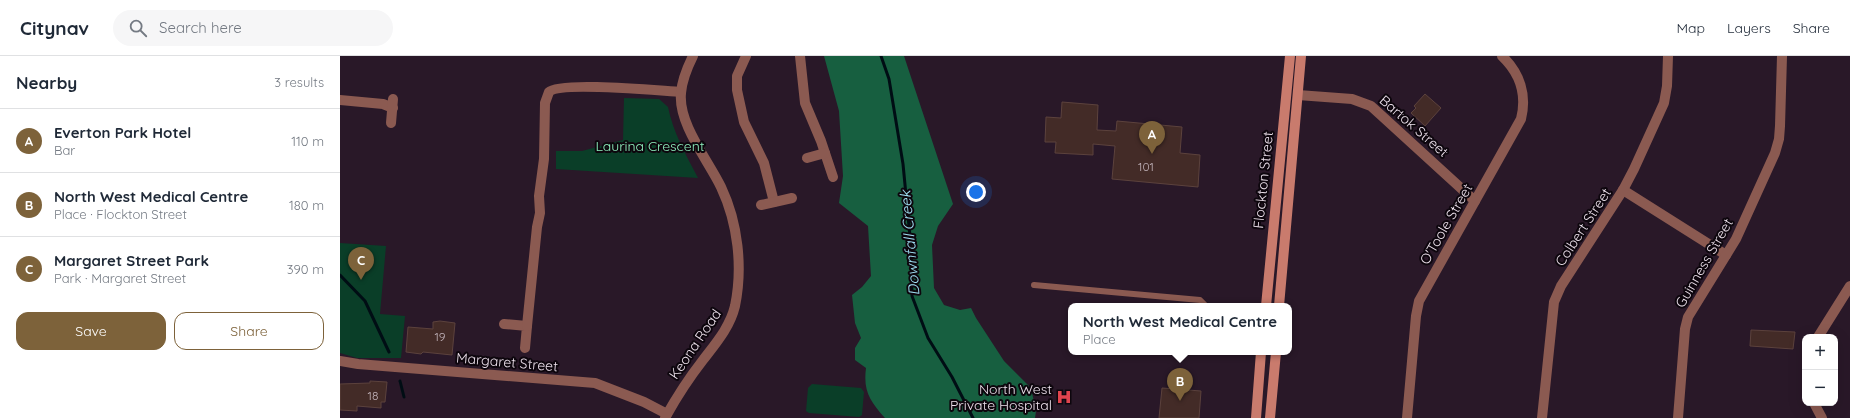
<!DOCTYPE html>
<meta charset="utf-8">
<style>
:root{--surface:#fff;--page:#f6f6f7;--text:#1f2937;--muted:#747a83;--line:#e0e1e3;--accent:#7d623a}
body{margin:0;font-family:Quicksand,sans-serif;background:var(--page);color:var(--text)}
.controls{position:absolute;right:12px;bottom:12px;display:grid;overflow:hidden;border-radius:8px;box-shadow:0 4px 16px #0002}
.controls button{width:36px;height:36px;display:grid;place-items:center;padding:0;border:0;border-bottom:1px solid var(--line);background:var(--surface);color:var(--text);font:20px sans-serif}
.you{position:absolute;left:636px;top:136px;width:14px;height:14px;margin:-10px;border:3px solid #fff;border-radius:50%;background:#1a73e8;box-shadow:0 0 0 6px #1a73e833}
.badge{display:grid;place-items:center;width:26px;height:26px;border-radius:50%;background:var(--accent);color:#fff;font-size:13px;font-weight:700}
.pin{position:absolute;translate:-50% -33px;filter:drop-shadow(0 1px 2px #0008)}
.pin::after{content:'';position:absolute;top:21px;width:14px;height:12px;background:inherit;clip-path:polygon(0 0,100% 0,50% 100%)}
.popup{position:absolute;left:728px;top:247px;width:224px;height:52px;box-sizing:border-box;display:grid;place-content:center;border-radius:8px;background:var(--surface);filter:drop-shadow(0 1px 3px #0005);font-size:13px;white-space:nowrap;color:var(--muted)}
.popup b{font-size:15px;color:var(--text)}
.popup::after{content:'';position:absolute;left:50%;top:100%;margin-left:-8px;border:8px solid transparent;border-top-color:var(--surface)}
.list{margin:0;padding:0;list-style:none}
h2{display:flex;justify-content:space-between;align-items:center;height:52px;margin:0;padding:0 16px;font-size:17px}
h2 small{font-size:13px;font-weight:400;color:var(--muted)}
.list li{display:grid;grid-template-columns:26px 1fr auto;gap:12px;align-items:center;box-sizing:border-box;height:64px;padding:0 16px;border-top:1px solid var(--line)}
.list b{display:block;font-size:15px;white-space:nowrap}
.list p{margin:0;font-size:13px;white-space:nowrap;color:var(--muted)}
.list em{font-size:13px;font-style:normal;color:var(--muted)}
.actions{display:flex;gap:8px;padding:12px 16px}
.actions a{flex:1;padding:9px 0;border:1px solid var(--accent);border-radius:12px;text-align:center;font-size:14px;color:var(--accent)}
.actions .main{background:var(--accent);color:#fff}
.icon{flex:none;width:22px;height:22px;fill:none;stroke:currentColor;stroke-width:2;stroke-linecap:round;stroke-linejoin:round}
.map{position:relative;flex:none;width:1510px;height:362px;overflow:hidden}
header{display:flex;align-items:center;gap:24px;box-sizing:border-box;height:56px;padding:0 20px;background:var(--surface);border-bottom:1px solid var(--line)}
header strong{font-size:19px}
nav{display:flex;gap:22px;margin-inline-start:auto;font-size:14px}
.search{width:280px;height:36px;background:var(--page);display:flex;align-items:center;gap:10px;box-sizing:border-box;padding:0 14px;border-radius:22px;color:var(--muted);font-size:15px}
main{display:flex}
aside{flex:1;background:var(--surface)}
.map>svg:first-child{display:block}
</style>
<header>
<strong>Citynav</strong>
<div class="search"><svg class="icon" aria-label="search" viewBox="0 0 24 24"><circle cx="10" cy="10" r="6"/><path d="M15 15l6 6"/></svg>Search here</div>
<nav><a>Map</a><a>Layers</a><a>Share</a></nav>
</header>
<main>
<aside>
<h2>Nearby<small>3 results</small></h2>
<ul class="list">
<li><span class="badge">A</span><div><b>Everton Park Hotel</b><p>Bar</p></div><em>110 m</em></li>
<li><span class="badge">B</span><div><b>North West Medical Centre</b><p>Place · Flockton Street</p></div><em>180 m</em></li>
<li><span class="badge">C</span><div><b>Margaret Street Park</b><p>Park · Margaret Street</p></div><em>390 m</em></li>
</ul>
<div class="actions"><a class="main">Save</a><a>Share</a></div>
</aside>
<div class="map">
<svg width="1510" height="362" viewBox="0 0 1510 362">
<rect width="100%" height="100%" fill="#291828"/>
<g fill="#0a3e28">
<path d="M284 42 319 43 328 51C333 76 346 99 358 122L216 113V95H242L283 84Z"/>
<polygon points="0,187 46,190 40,258 65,260 61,302 17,302 0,297"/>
<polygon points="472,328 521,332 524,336 522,359 519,361 469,357 466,355 468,332"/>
</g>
<path fill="#175f40" d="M484 0H564L613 148 598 170 592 189 594 232 604 249 620 254 631 252 636 262 664 305 691 332 696 355 695 362H545C530 345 523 335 526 312L515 304V292L521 282 515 267 512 239 522 231 531 220 528 170 499 147 503 120 499 55Z"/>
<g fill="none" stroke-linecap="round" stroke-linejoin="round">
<g stroke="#000d14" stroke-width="3">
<polyline points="541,0 549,23 563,108 571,191 572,240 588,282 612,321 633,362"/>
<polyline points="0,219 25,245 49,296"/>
<polyline points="60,325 64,341"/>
</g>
</g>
<g fill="#432b27" stroke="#5c423d">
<polygon points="1085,38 1101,52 1085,70 1071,57 1076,52 1074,50"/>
<polygon points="722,46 758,49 757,74 776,75 777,65 842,71 840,97 860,99 858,131 772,123 775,90 753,88 753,99 715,97 716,86 705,86 706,61 721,62"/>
<polygon points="100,265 115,267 112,299 83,296 81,298 66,296 68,271 93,273 93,266"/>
<polygon points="1411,274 1455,276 1453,293 1410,290"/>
<polygon points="30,325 47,326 45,346 41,346 41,352 17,350 17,355 0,354 0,328 30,327"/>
<polygon points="822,332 861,335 859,362 819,362"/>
</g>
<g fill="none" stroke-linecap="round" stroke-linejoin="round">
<polyline stroke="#796a78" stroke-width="2" stroke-dasharray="1 3" stroke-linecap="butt" points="183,313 184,301"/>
<polyline stroke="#8b5a51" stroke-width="6" points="694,229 860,244 866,250"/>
<g stroke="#8b5a51" stroke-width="10">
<polyline points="406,0 397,20 397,34 404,66 424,107 434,146"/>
<polyline points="460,0 465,47 481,85 493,121"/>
<polyline points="958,39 1012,43 1031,50 1135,145"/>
<polyline points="0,44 43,48 53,52"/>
<polyline points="51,67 53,43"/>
<polyline points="467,102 485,97"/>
<polyline points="1283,134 1386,199"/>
<polyline points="421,149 452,142"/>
<polyline points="164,268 187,270 185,292"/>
<path d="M187 270 197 171 200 157 199 140 204 103 205 47 209 36C220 25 321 35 341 36"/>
<polyline points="1478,281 1510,230"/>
<polyline points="0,305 18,308 255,327 304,346 327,358"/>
<polyline points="1474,347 1482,362"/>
<path d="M325 362C336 342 349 322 363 304 376 287 390 271 395 250 403 211 398 167 381 131 368 104 338 68 341 37 342 24 347 12 353 0"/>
<path d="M1067 362 1076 260 1079 245 1181 63C1187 39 1180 17 1162 0"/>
<polyline points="1202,362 1214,246 1221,230 1283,134 1294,113 1324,47 1327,30 1328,0"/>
<polyline points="1338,362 1345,273 1348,261 1396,183 1435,97 1439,83 1440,70 1442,0"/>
</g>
<g stroke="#c97b6d" stroke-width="10">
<polyline points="926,250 950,0"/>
<polyline points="939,250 961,0"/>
<polyline points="916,362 921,296"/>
<polyline points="930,362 936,296"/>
</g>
</g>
<defs>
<g id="hospital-bare" transform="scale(1.2)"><path d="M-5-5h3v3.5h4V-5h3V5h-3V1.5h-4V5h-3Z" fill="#e0444e" stroke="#0d060d" stroke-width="2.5" paint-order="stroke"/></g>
</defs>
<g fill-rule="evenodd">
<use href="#hospital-bare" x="724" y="341"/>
</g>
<g text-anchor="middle" stroke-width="4" stroke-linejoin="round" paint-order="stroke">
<g font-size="12" fill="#c2b4bb">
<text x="806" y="115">101</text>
<text x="100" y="285">19</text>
<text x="33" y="344">18</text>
</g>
<g font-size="14" fill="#ede1ec" stroke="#0d060d">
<text transform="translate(1074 70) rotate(41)" y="5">Bartok Street</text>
<text transform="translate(923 124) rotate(-84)" y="5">Flockton Street</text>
<text transform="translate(1106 168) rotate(-60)" y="5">O'Toole Street</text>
<text transform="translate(1243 171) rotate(-57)" y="5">Colbert Street</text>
<text transform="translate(1364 207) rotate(-60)" y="5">Guinness Street</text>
<text transform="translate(355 288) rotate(-56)" y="5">Keona Road</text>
<text transform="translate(167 306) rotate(5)" y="5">Margaret Street</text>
</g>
<g font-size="14" fill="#8eefbd" stroke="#0d060d">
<text x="310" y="95">Laurina Crescent</text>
</g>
<g font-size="14" fill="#ede1ec" stroke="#0d060d" text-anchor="end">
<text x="712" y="338">North West<tspan x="712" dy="16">Private Hospital</tspan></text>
</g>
<g font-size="15" font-style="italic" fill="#a1e1f6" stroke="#0d060d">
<text transform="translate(570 187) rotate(-95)" y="5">Downfall Creek</text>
</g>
</g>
</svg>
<div class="controls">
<button>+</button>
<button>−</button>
</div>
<div class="you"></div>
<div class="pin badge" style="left:812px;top:98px">A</div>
<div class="pin badge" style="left:840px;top:345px">B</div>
<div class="popup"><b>North West Medical Centre</b>Place</div>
<div class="pin badge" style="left:21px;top:224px">C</div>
</div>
</main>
